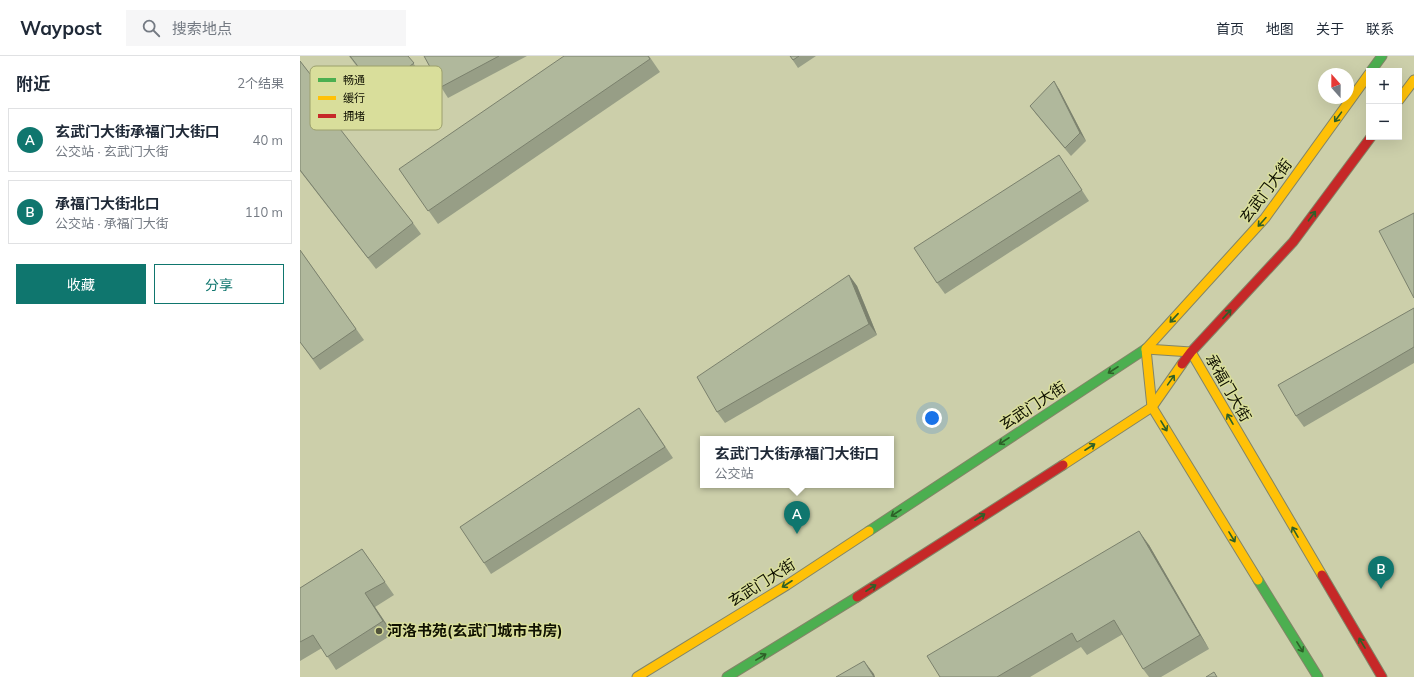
<!DOCTYPE html>
<html lang="zh">
<meta charset="utf-8">
<style>
:root{--surface:#fff;--page:#f6f6f7;--text:#1f2937;--muted:#747a83;--line:#e0e1e3;--accent:#0f766e}
body{margin:0;font-family:Mulish,"Noto Sans SC",sans-serif;background:var(--page);color:var(--text)}
.controls{position:absolute;right:12px;top:12px;display:grid;overflow:hidden;border-radius:0px;box-shadow:0 4px 16px #0002}
.controls button{width:36px;height:36px;display:grid;place-items:center;padding:0;border:0;border-bottom:1px solid var(--line);background:var(--surface);color:var(--text);font:20px sans-serif}
.compass{position:absolute;left:1018px;top:12px;width:36px;height:36px;border-radius:50%;background:var(--surface);box-shadow:0 4px 16px #0002;rotate:339deg}
.you{position:absolute;left:632px;top:362px;width:14px;height:14px;margin:-10px;border:3px solid #fff;border-radius:50%;background:#1a73e8;box-shadow:0 0 0 6px #1a73e833}
.badge{display:grid;place-items:center;width:26px;height:26px;border-radius:50%;background:var(--accent);color:#fff;font-size:13px;font-weight:700}
.pin{position:absolute;translate:-50% -33px;filter:drop-shadow(0 1px 2px #0008)}
.pin::after{content:'';position:absolute;top:21px;width:14px;height:12px;background:inherit;clip-path:polygon(0 0,100% 0,50% 100%)}
.popup{position:absolute;left:400px;top:380px;width:194px;height:52px;box-sizing:border-box;display:grid;place-content:center;border-radius:0px;background:var(--surface);filter:drop-shadow(0 1px 3px #0005);font-size:13px;white-space:nowrap;color:var(--muted)}
.popup b{font-size:15px;color:var(--text)}
.popup::after{content:'';position:absolute;left:50%;top:100%;margin-left:-8px;border:8px solid transparent;border-top-color:var(--surface)}
.list{margin:0;padding:0;list-style:none}
h2{display:flex;justify-content:space-between;align-items:center;height:52px;margin:0;padding:0 16px;font-size:17px}
h2 small{font-size:13px;font-weight:400;color:var(--muted)}
.list li{display:grid;grid-template-columns:26px 1fr auto;gap:12px;align-items:center;box-sizing:border-box;height:64px;margin:0 8px 8px;padding:0 8px;border:1px solid var(--line);border-radius:0px}
.list b{display:block;font-size:15px;white-space:nowrap}
.list p{margin:0;font-size:13px;white-space:nowrap;color:var(--muted)}
.list em{font-size:13px;font-style:normal;color:var(--muted)}
.actions{display:flex;gap:8px;padding:12px 16px}
.actions a{flex:1;padding:9px 0;border:1px solid var(--accent);border-radius:0px;text-align:center;font-size:14px;color:var(--accent)}
.actions .main{background:var(--accent);color:#fff}
.icon{flex:none;width:22px;height:22px;fill:none;stroke:currentColor;stroke-width:2;stroke-linecap:round;stroke-linejoin:round}
.map{position:relative;flex:none;width:1114px;height:621px;overflow:hidden}
header{display:flex;align-items:center;gap:24px;box-sizing:border-box;height:56px;padding:0 20px;background:var(--surface);border-bottom:1px solid var(--line)}
header strong{font-size:19px}
nav{display:flex;gap:22px;margin-inline-start:auto;font-size:14px}
.search{width:280px;height:36px;background:var(--page);display:flex;align-items:center;gap:10px;box-sizing:border-box;padding:0 14px;border-radius:0px;color:var(--muted);font-size:15px}
main{display:flex}
aside{flex:1;background:var(--surface)}
.map>svg:first-child{display:block}
</style>
<header>
<strong>Waypost</strong>
<div class="search"><svg class="icon" aria-label="search" viewBox="0 0 24 24"><circle cx="10" cy="10" r="6"/><path d="M15 15l6 6"/></svg>搜索地点</div>
<nav><a>首页</a><a>地图</a><a>关于</a><a>联系</a></nav>
</header>
<main>
<aside>
<h2>附近<small>2个结果</small></h2>
<ul class="list">
<li><span class="badge">A</span><div><b>玄武门大街承福门大街口</b><p>公交站 · 玄武门大街</p></div><em>40 m</em></li>
<li><span class="badge">B</span><div><b>承福门大街北口</b><p>公交站 · 承福门大街</p></div><em>110 m</em></li>
</ul>
<div class="actions"><a class="main">收藏</a><a>分享</a></div>
</aside>
<div class="map">
<svg width="1114" height="621" viewBox="0 0 1114 621">
<rect width="100%" height="100%" fill="#cccfaa"/>
<g fill="none" stroke-linecap="round" stroke-linejoin="round">
<g stroke="#828567" stroke-width="11">
<g id="fast">
<polyline points="1071,15 1082,0"/>
<polyline points="569,475 847,292"/>
<polyline points="958,524 1018,621"/>
<polyline points="427,621 557,541"/>
</g>
</g>
<g stroke="#828567" stroke-width="11">
<g id="slow">
<polyline points="1099,44 1114,24"/>
<polyline points="847,292 965,162 1069,18"/>
<polyline points="846,293 852,351 958,524"/>
<polyline points="846,293 891,296"/>
<polyline points="891,296 1022,519"/>
<polyline points="763,409 852,351 882,308"/>
<polyline points="337,621 487,529 569,475"/>
</g>
</g>
<g stroke="#828567" stroke-width="11">
<g id="jam">
<polyline points="882,308 891,296 993,186 1071,81"/>
<polyline points="1022,519 1082,621"/>
<polyline points="557,541 763,409"/>
</g>
</g>
<use href="#fast" stroke="#4caf50" stroke-width="9"/>
<use href="#slow" stroke="#ffc107" stroke-width="9"/>
<use href="#jam" stroke="#c62828" stroke-width="9"/>
</g>
<g fill="#979e86">
<polygon points="49,0 108,0 121,18 84,46"/>
<polygon points="124,0 227,0 148,42 141,31"/>
<polygon points="349,0 360,16 138,168 99,113"/>
<polygon points="490,0 516,0 498,12"/>
<polygon points="0,5 38,54 46,65 38,71 113,167 121,178 76,213 0,115"/>
<polygon points="759,33 786,85 771,100 736,58 730,50"/>
<polygon points="759,99 789,145 645,238 637,227"/>
<polygon points="0,194 64,284 20,314 0,286"/>
<polygon points="549,219 557,230 577,279 425,367 417,356"/>
<polygon points="1114,252 1114,307 1004,371 996,360"/>
<polygon points="347,363 373,402 191,518 184,507"/>
<polygon points="849,489 909,593 861,621 849,621 843,613 823,578 787,599 781,591 730,621 640,621"/>
<polygon points="62,493 94,539 75,551 93,578 36,614 22,592 0,605 0,532"/>
</g>
<g fill="#7b816d">
<polygon points="754,25 759,33 786,85 780,77"/>
<polygon points="549,219 557,230 577,279 569,268"/>
<polygon points="839,475 849,489 909,593 900,579"/>
<polygon points="65,537 75,551 93,578 83,565"/>
<polygon points="564,605 574,618 575,621 574,621"/>
</g>
<g fill="#b0b89c" stroke="#7b816d">
<polygon points="50,0 108,0 114,7 77,35"/>
<polygon points="124,0 199,0 141,31"/>
<polygon points="264,0 348,0 350,3 128,155 99,113"/>
<polygon points="490,0 499,0 493,4"/>
<polygon points="0,5 38,54 30,60 113,167 68,202 0,114"/>
<polygon points="754,25 780,77 765,92 730,50"/>
<polygon points="759,99 782,134 637,227 614,192"/>
<polygon points="1114,157 1114,242 1079,175"/>
<polygon points="0,194 56,273 13,303 0,286"/>
<polygon points="549,219 569,268 417,356 397,321"/>
<polygon points="1114,252 1114,291 996,360 978,329"/>
<polygon points="339,352 365,391 184,507 160,471"/>
<polygon points="839,475 900,579 843,613 814,564 777,586 772,577 697,621 640,621 627,600"/>
<polygon points="62,493 85,526 65,537 83,565 27,601 13,579 0,586 0,532"/>
<polygon points="564,605 574,621 536,621"/>
<polygon points="914,616 917,621 906,621"/>
</g>
<defs><path id="oneway-shaft" d="M-6 0H5M1.5-3L5.5 0L1.5 3" fill="none" stroke-width="1.6" stroke-linecap="round" stroke-linejoin="round"/></defs>
<g stroke="#2e6028">
<use href="#oneway-shaft" transform="translate(1038 61) rotate(126)"/>
<use href="#oneway-shaft" transform="translate(1012 160) rotate(-53)"/>
<use href="#oneway-shaft" transform="translate(962 166) rotate(132)"/>
<use href="#oneway-shaft" transform="translate(927 258) rotate(-47)"/>
<use href="#oneway-shaft" transform="translate(874 262) rotate(133)"/>
<use href="#oneway-shaft" transform="translate(813 314) rotate(147)"/>
<use href="#oneway-shaft" transform="translate(871 324) rotate(-55)"/>
<use href="#oneway-shaft" transform="translate(930 363) rotate(-120)"/>
<use href="#oneway-shaft" transform="translate(864 370) rotate(59)"/>
<use href="#oneway-shaft" transform="translate(704 385) rotate(147)"/>
<use href="#oneway-shaft" transform="translate(790 391) rotate(-33)"/>
<use href="#oneway-shaft" transform="translate(596 457) rotate(147)"/>
<use href="#oneway-shaft" transform="translate(680 461) rotate(-33)"/>
<use href="#oneway-shaft" transform="translate(995 476) rotate(-120)"/>
<use href="#oneway-shaft" transform="translate(932 481) rotate(59)"/>
<use href="#oneway-shaft" transform="translate(487 528) rotate(147)"/>
<use href="#oneway-shaft" transform="translate(571 532) rotate(-33)"/>
<use href="#oneway-shaft" transform="translate(1062 587) rotate(-121)"/>
<use href="#oneway-shaft" transform="translate(1000 591) rotate(58)"/>
<use href="#oneway-shaft" transform="translate(461 601) rotate(-31)"/>
</g>
<circle fill="#51533b" stroke="#d9de9b" stroke-width="1.5" cx="79" cy="575" r="4"/>
<g text-anchor="middle" stroke-width="3" stroke-linejoin="round" paint-order="stroke">
<g font-size="15" fill="#0f1000" stroke="#d9de9b">
<text transform="translate(966 135) rotate(-53)" y="5">玄武门大街</text>
<text transform="translate(928 332) rotate(60)" y="5">承福门大街</text>
<text transform="translate(733 350) rotate(-33)" y="5">玄武门大街</text>
<text transform="translate(462 527) rotate(-32)" y="5">玄武门大街</text>
</g>
<g font-size="15" font-weight="bold" fill="#0f1000" stroke="#d9de9b" text-anchor="start">
<text x="87" y="580">河洛书苑(玄武门城市书房)</text>
</g>
</g>
<rect x="10" y="10" width="132" height="64" rx="6" fill="#d9de9b" stroke="#9ca06c" stroke-width="1"/>
<rect x="18" y="22" width="18" height="4" fill="#4caf50"/>
<rect x="18" y="40" width="18" height="4" fill="#ffc107"/>
<rect x="18" y="58" width="18" height="4" fill="#c62828"/>
<g font-size="11" fill="#0f1000">
<text x="43" y="28">畅通</text>
<text x="43" y="46">缓行</text>
<text x="43" y="64">拥堵</text>
</g>
</svg>
<div class="controls">
<button>+</button>
<button>−</button>
</div>
<svg class="compass" viewBox="-18 -18 36 36"><path d="M0-13l5 13h-10z" fill="#e53935"/><path d="M0 13l5-13h-10z" fill="#747a83"/></svg>
<div class="you"></div>
<div class="pin badge" style="left:497px;top:478px">A</div>
<div class="popup"><b>玄武门大街承福门大街口</b>公交站</div>
<div class="pin badge" style="left:1081px;top:533px">B</div>
</div>
</main>
